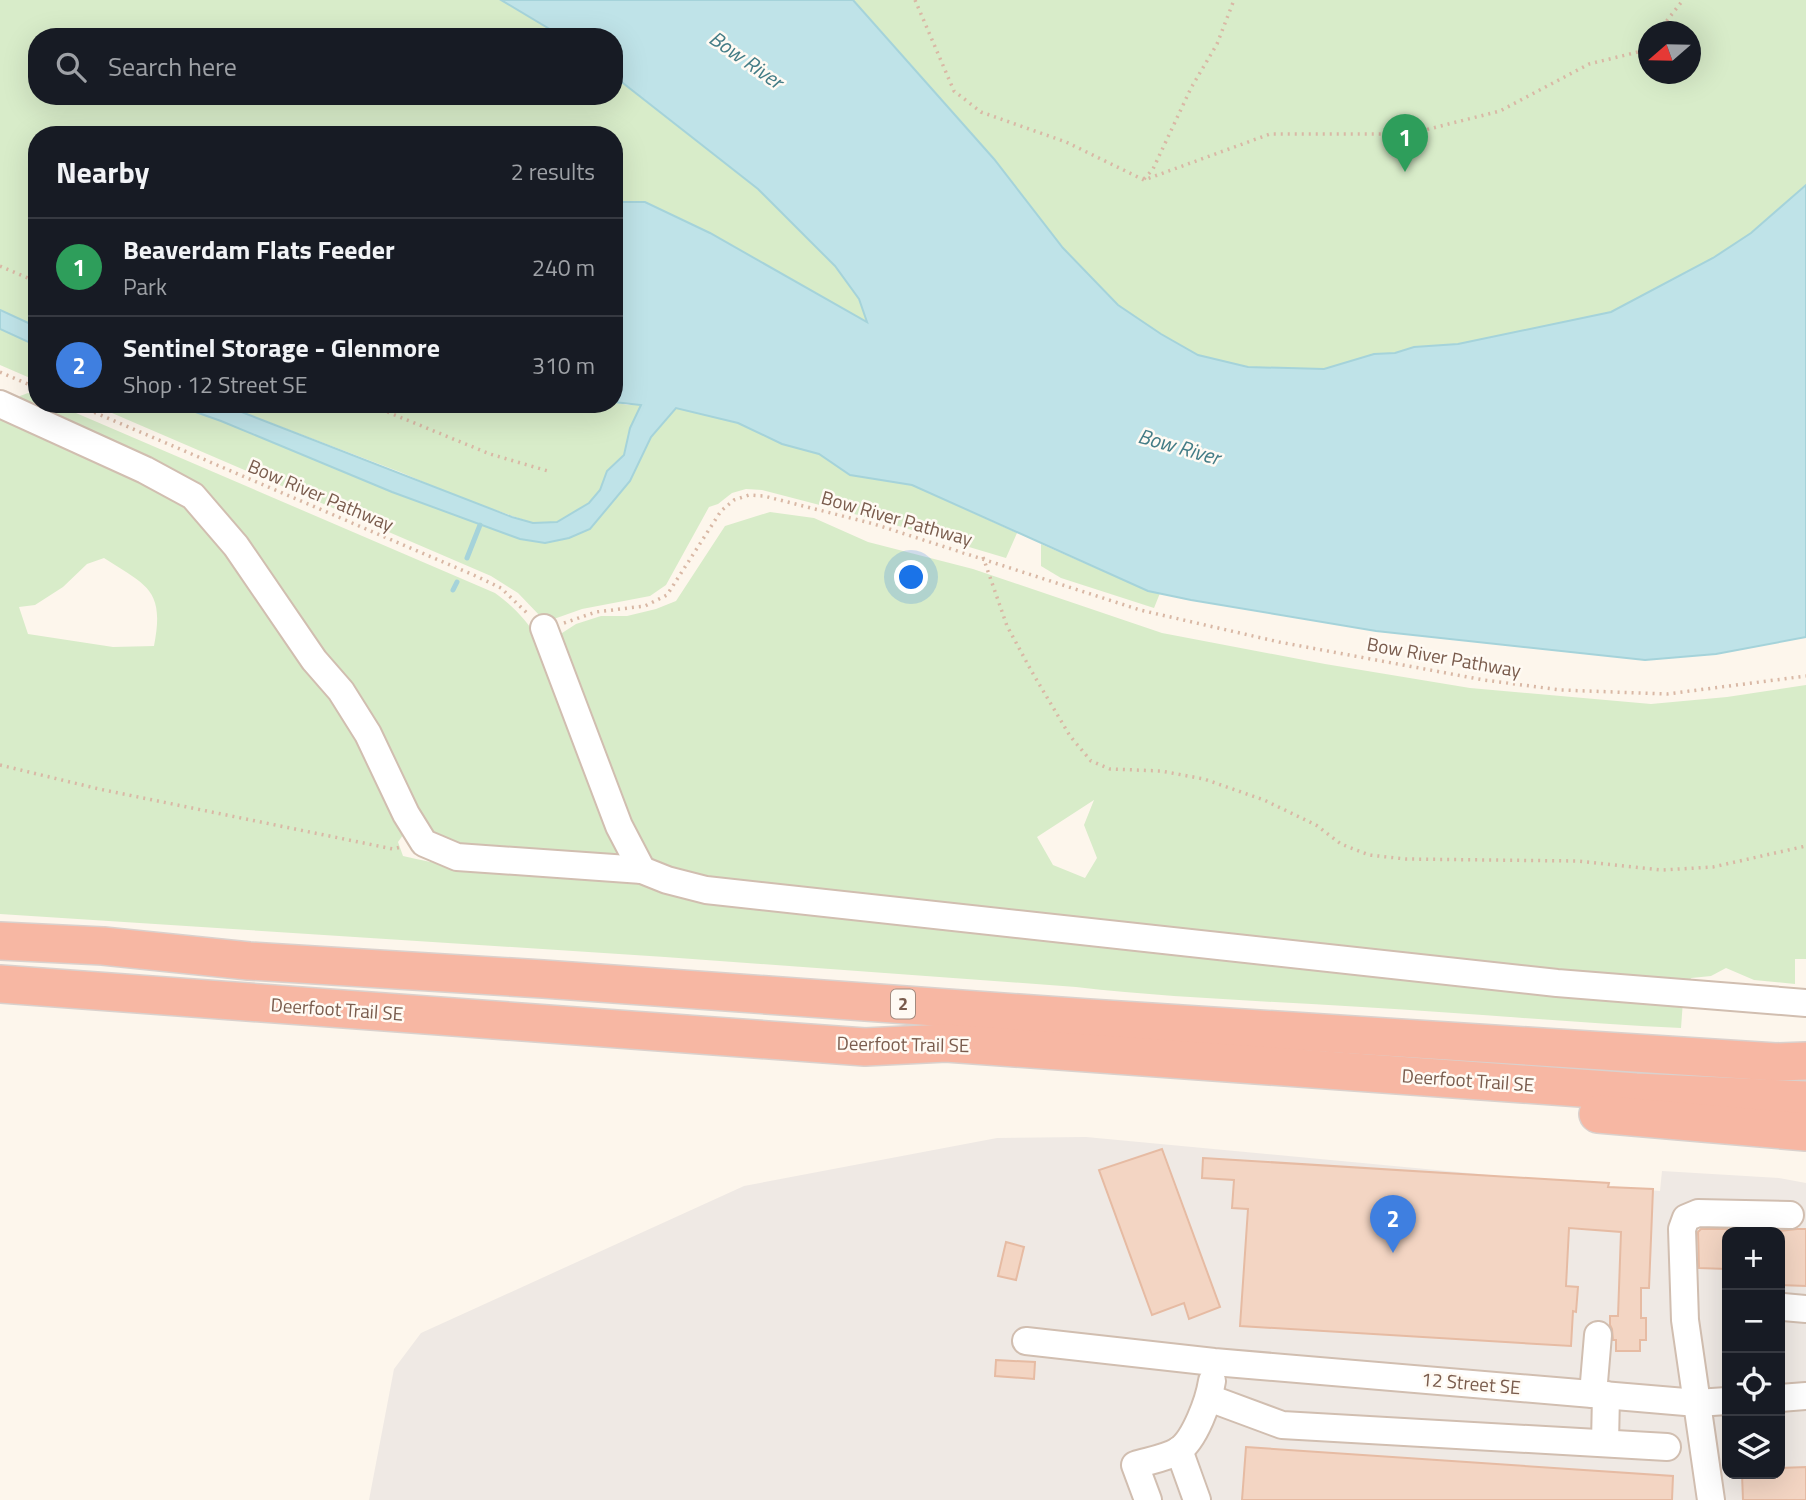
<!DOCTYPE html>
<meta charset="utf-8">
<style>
:root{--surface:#171b24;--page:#20242c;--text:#f1f3f6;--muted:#9ea1a6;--line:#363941;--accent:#7c3aed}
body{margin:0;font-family:"Titillium Web",sans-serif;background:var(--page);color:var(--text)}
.controls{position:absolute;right:21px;bottom:21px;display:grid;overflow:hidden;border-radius:14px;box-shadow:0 7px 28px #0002}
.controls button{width:63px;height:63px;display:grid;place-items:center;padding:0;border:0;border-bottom:2px solid var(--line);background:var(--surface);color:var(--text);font:35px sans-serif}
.compass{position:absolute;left:1638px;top:21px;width:63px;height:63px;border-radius:50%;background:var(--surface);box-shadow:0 7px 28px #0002;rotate:250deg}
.you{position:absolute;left:912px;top:578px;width:24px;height:24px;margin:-18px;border:5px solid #fff;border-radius:50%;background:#1a73e8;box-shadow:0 0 0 10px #1a73e833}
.badge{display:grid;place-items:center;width:46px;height:46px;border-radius:50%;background:var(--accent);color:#fff;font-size:23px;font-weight:700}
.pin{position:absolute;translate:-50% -58px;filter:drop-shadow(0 2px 4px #0008)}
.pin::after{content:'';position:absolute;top:37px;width:24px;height:21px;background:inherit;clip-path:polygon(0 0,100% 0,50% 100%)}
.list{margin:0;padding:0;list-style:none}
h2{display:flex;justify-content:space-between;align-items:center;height:91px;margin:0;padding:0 28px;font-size:30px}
h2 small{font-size:23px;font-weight:400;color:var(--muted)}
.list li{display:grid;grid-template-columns:46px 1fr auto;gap:21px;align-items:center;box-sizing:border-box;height:98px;padding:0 28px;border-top:2px solid var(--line)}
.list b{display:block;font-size:26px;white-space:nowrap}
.list p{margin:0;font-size:23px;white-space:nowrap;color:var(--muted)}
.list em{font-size:23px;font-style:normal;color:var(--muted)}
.icon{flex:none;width:38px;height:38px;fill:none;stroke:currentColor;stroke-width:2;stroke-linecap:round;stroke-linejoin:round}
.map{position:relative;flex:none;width:1806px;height:1500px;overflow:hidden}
.search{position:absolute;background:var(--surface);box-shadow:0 7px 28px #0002;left:28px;top:28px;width:595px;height:77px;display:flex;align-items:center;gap:18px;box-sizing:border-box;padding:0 24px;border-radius:28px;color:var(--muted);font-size:26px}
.panel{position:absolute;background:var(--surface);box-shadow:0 7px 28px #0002;left:28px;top:126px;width:595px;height:287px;border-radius:28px}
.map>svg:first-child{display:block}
</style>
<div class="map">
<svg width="1806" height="1500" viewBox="0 0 1806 1500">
<rect width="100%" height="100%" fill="#fdf6ec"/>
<path fill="#efe9e4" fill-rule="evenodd" d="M1086 1137 1660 1191 1662 1171 1779 1178 1806 1183V1500H369L394 1369 421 1333 744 1186 997 1138ZM1727 1232H1780V1474H1727Z"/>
<g fill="#d8ecc9" fill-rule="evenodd">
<polygon points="0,0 501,0 563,37 37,37 37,96 614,96 614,76 758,189 835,265 859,299 868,323 710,233 645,202 614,202 614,135 37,135 37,327 0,310"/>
<path d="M853 0H1806V185L1751 233 1713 258 1611 312 1458 344 1414 347 1395 353 1374 354 1324 369 1248 367 1198 355 1161 334 1118 305 1063 248 994 159ZM1648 32H1690V74H1648Z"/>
<polygon points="0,329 37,346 37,381 0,365"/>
<path d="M28 393 37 396V404H55L495 593C513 606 525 619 537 637L625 854 594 859 455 845 431 837 356 723 406 831 398 842 403 856C459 870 516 872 574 874L1683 1001 1681 1028C1574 1023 1469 1013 1362 1007 1267 1001 1171 998 1076 987L665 957 0 914V398L17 406 20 396ZM104 558C147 586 165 589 154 646L113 647 28 634 19 607 35 605 63 587 87 564Z"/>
<polygon points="614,402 627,405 641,405 630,428 624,455 607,471 600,490 589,503 557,522 533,523 466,500 400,472 221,404 614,404"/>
<polygon points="91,404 173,404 221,421 392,492 520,539 590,529 630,481 651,437 676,408 738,423 819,454 850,475 912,485 1017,533 1006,558 885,522 762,490 746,489 732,493 718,504 709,507 666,585 650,596 582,609 551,620 542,618 518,593 491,576"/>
<path d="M770 512 814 518 868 542 973 569 1162 633 1325 664 1470 688 1651 704 1727 697 1806 685V959H1795V984L1754 980 1726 968 1711 976 1691 978 1689 984 1551 975 687 875 654 861 630 830 559 635 576 624 601 616H627L656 609 676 601 725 526ZM1094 800 1084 825 1097 858 1085 878 1053 865 1037 837Z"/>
<polygon points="1041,544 1148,591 1160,593 1154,608 1061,578 1041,566"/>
</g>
<g fill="#bfe3e8" stroke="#a5d3da" stroke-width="2">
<polygon points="501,0 853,0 994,159 1063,248 1118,305 1161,334 1198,355 1248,367 1324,369 1374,354 1395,353 1414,347 1458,344 1611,312 1713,258 1751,233 1806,185 1806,637 1716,654 1645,660 1376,631 1191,600 1148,591 912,485 850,475 819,454 782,444 738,423 676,408 651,437 630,481 590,529 569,538 545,543 520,539 392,492 221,421 173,404 221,404 512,517 533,523 557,522 589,503 600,490 607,471 624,455 630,428 641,405 614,402 614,202 645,202 710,233 867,322 859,299 835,266 758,189 614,76 614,37 563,37"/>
<polygon points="0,310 37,327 37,346 0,329"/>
</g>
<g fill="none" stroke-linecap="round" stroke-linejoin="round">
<g stroke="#a5d3da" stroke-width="5">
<polyline points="467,558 480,525"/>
<polyline points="453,590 457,582"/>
</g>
</g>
<g fill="#f3d5c3" stroke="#e6bba3" stroke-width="2">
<polygon points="1162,1149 1220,1307 1189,1319 1184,1303 1152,1315 1099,1170"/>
<polygon points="1203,1158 1609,1183 1608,1187 1653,1189 1649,1288 1641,1288 1641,1318 1646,1318 1646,1340 1640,1340 1640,1351 1616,1351 1616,1340 1613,1340 1612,1329 1610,1325 1610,1316 1618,1316 1621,1232 1569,1228 1566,1286 1578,1287 1576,1312 1573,1311 1571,1346 1240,1326 1248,1209 1232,1208 1234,1180 1202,1178"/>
<polygon points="1701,1229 1727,1229 1727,1269 1699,1268 1698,1232"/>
<polygon points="1797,1229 1806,1229 1806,1286 1780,1285 1780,1231"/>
<polygon points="1006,1242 1024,1247 1016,1280 998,1276"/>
<polygon points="996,1360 1035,1362 1034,1379 995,1376"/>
<polygon points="1246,1447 1673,1476 1672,1500 1242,1500"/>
<polygon points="1806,1467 1806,1500 1743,1500 1742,1474 1780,1474 1780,1468"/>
</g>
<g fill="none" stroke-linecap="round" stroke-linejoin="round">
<g stroke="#d1beb0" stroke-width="30">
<g id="minor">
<polyline points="0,404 145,470 193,496 236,546 314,660 341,691 368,734 406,814 424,843 457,857 642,870 667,880 706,890 1557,983 1806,1003"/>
<polyline points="544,628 619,826 642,870"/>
<polyline points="1783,1307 1806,1309"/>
<polyline points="1026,1341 1214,1362 1697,1403 1727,1401"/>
<polyline points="1593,1394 1598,1335"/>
<polyline points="1209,1398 1282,1425 1667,1447"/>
<polyline points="1780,1398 1806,1396"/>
<polyline points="1605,1443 1606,1395"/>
<polyline points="1179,1450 1197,1500"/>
<path d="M1148 1500 1135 1465C1148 1461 1166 1458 1178 1451 1195 1440 1209 1400 1212 1381"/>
<polyline points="1711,1500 1685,1320 1682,1229 1686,1218 1698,1213 1790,1215"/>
</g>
</g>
<g stroke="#dad1cd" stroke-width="40">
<g id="highway">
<polyline points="0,941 103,946 249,961 543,979 1089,1018 1776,1062 1806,1061"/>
<polyline points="0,984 865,1047 946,1043 1636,1092 1806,1100"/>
<polyline points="1598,1114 1806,1132"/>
</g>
</g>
<g stroke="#d9b8a5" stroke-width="3.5" stroke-dasharray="2 5" stroke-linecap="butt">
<polyline points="915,0 954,91 981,112 1066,142 1144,180 1270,134 1409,134 1500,111 1589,64 1642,51 1648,43"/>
<polyline points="1658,32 1683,0"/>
<polyline points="1144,179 1153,169 1191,88 1217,44 1234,0"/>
<polyline points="0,266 37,282"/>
<polyline points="0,372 37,388"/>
<polyline points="75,404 478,577 501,588 528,614"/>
<polyline points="368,404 490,454 548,471"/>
<polyline points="983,557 1007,626 1032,672 1070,736 1091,761 1110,769 1161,771 1204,779 1264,800 1316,825 1341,844 1369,855 1406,859 1577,861 1662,870 1713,867 1806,846"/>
<polyline points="564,623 596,612 645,606 667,595 721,511 734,500 749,495 764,496 874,524 1140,610 1279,642 1484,680 1561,690 1667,694 1806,676"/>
<polyline points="0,765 99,789 393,849 401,847"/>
</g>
<use href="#minor" stroke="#fff" stroke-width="26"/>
<use href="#highway" stroke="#f7b7a3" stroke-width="37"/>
</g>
<g text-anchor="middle" stroke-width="5" stroke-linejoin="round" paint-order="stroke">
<rect fill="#fffaf3" stroke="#a28b7f" stroke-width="2" x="891" y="989.5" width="24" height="29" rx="5"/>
<g font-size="18" font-weight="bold" fill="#7a5c4d">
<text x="903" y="1010">2</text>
</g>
<g font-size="19" fill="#7a5c4d" stroke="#fffaf3">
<text transform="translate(321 495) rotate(23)" y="7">Bow River Pathway</text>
<text transform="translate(897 518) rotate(16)" y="7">Bow River Pathway</text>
<text transform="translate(1444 657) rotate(10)" y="7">Bow River Pathway</text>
<text transform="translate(337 1009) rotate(4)" y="7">Deerfoot Trail SE</text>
<text transform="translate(903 1044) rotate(1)" y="7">Deerfoot Trail SE</text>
<text transform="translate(1468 1080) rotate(4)" y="7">Deerfoot Trail SE</text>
<text transform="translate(1471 1383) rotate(5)" y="7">12 Street SE</text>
</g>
<g font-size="21" font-style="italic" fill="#437c86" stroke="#fffaf3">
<text transform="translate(746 60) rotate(35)" y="7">Bow River</text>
<text transform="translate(1179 447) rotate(16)" y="7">Bow River</text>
</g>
</g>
</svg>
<div class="controls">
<button>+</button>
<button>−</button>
<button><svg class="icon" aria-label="locate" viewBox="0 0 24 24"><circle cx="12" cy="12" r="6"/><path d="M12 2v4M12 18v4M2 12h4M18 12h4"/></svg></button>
<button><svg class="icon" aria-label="layers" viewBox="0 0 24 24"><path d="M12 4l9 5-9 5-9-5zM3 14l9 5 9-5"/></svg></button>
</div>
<svg class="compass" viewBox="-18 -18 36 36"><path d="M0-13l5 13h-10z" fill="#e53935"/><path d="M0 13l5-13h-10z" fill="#9ea1a6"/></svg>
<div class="you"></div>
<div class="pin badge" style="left:1405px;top:172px;background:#2e9e5b">1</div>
<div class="pin badge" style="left:1393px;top:1253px;background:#3f7fe0">2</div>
<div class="search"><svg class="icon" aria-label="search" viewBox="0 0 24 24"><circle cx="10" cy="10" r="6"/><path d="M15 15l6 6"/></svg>Search here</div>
<section class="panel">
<h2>Nearby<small>2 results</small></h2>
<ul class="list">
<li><span class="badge" style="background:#2e9e5b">1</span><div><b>Beaverdam Flats Feeder</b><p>Park</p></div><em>240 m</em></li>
<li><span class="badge" style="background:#3f7fe0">2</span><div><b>Sentinel Storage - Glenmore</b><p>Shop · 12 Street SE</p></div><em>310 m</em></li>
</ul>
</section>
</div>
